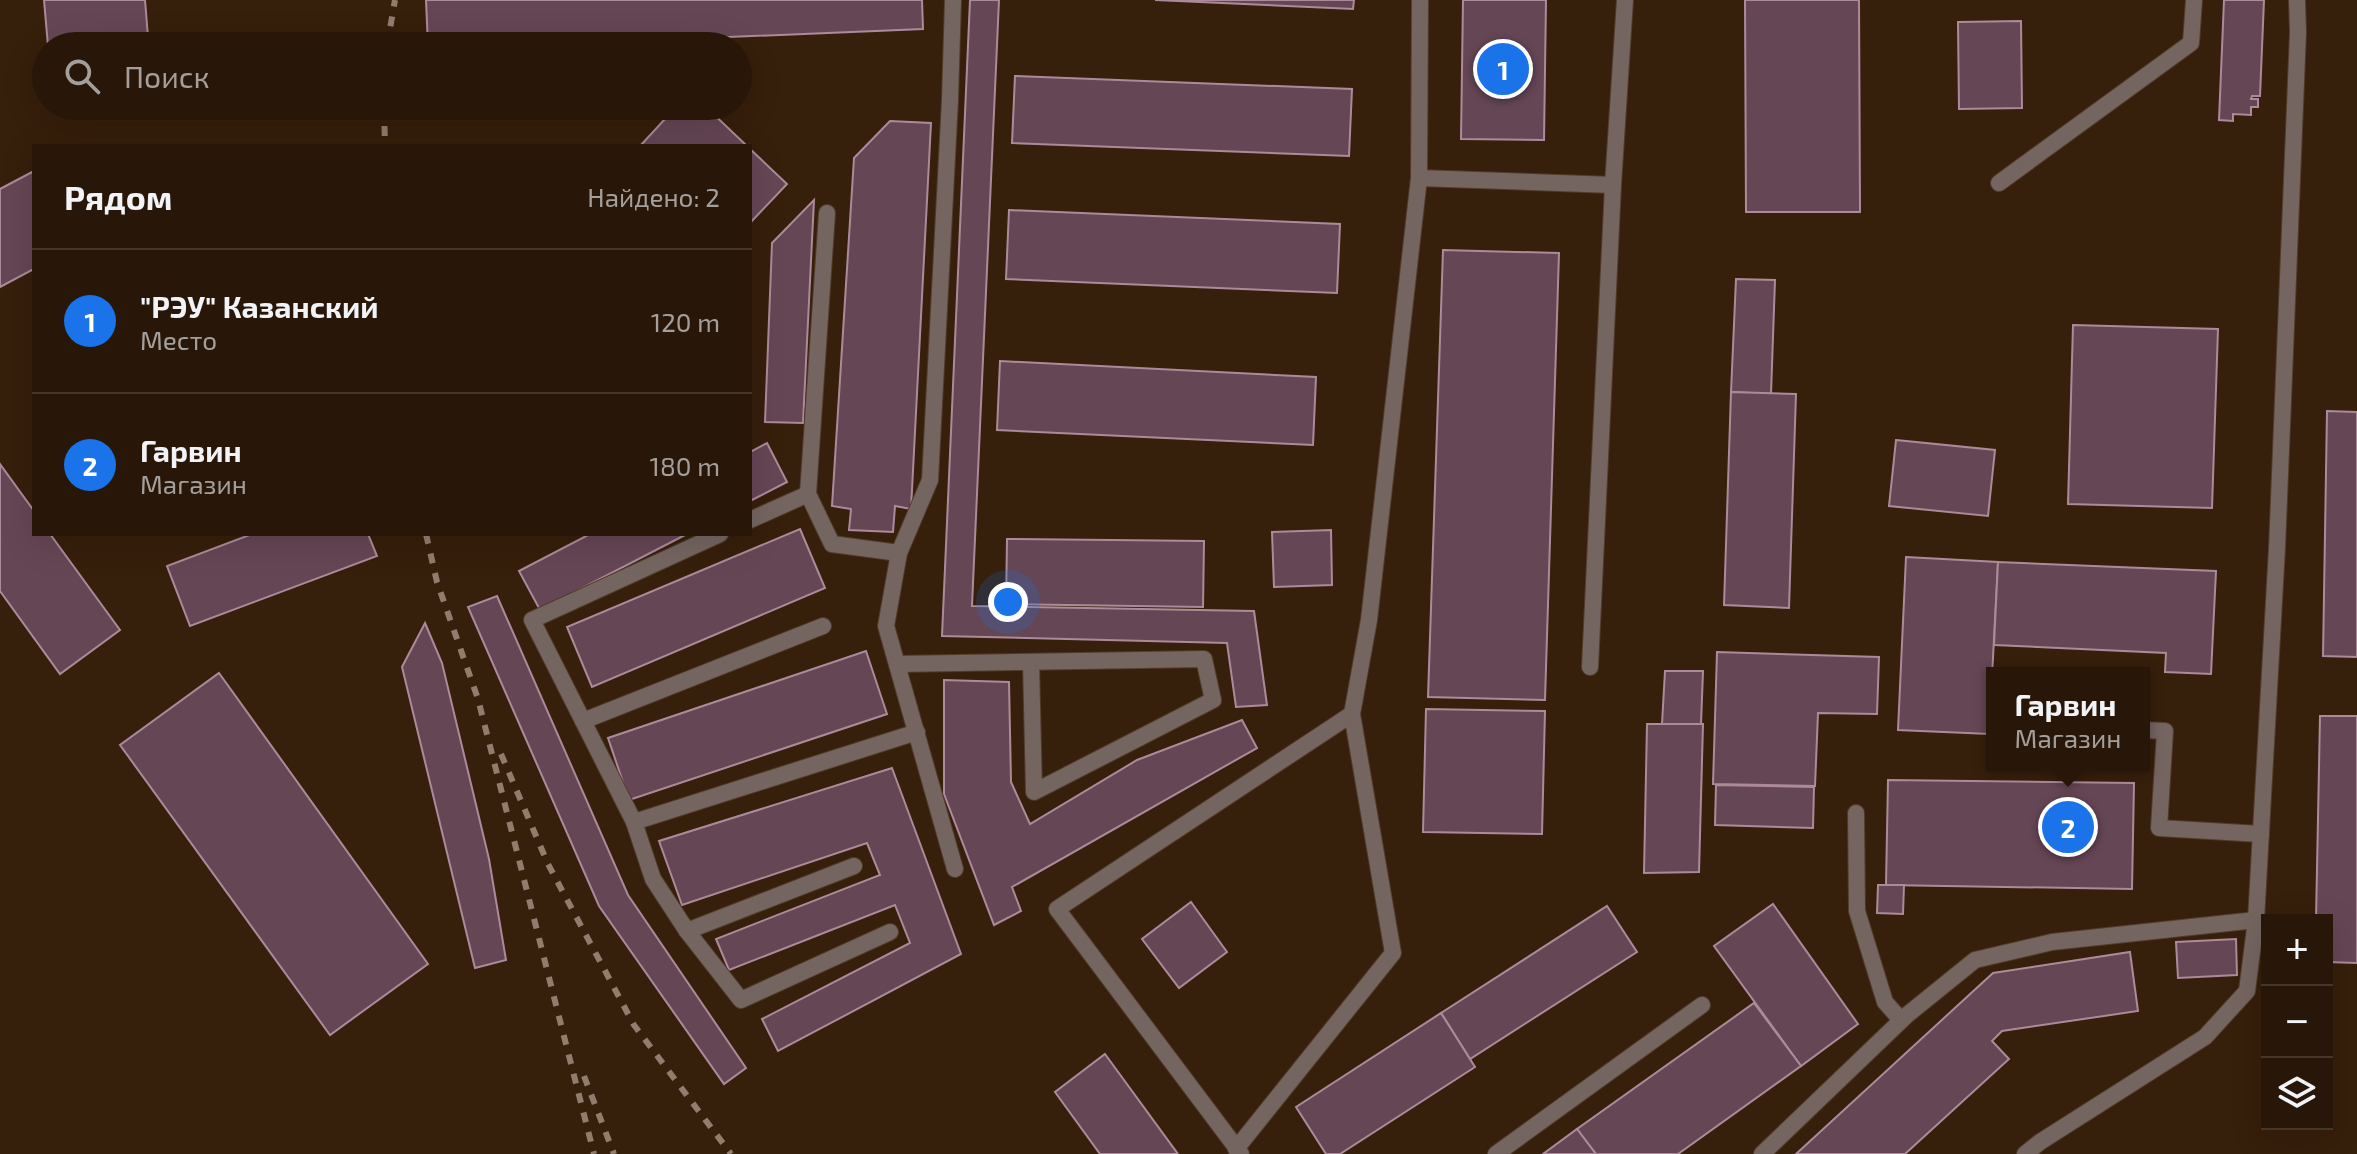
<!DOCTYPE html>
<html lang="ru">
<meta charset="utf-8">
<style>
:root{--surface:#281708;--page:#302012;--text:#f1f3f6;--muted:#a59f9c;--line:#443629;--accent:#1a73e8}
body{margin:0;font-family:"Exo 2",sans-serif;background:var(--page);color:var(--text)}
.controls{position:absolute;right:24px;bottom:24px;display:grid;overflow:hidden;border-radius:0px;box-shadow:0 8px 32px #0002}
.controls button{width:72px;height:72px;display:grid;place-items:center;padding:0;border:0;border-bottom:2px solid var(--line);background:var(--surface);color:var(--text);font:40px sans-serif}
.you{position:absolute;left:1008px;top:602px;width:28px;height:28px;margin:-20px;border:6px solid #fff;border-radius:50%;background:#1a73e8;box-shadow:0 0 0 12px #1a73e833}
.badge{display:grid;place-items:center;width:52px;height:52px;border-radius:50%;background:var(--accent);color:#fff;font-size:26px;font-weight:700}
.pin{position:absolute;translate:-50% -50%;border:4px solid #fff;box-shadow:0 2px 8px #0006}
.popup{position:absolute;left:1986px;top:667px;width:164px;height:104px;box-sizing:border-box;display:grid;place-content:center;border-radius:0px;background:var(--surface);filter:drop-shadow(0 2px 6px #0005);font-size:26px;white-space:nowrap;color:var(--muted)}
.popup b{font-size:30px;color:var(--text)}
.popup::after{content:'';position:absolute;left:50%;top:100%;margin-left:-16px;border:16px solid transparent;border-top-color:var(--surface)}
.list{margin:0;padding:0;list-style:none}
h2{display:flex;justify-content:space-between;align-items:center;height:104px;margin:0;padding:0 32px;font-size:34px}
h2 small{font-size:26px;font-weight:400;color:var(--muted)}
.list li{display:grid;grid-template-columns:52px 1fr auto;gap:24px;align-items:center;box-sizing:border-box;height:144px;padding:0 32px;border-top:2px solid var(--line)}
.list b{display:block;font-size:30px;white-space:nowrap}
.list p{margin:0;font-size:26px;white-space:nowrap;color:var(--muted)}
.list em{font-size:26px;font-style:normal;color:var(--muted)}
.icon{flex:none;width:44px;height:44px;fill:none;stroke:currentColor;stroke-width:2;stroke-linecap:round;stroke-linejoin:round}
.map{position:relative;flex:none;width:2357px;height:1154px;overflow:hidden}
.search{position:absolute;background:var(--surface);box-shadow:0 8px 32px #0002;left:32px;top:32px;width:720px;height:88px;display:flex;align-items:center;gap:20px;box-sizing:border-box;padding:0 28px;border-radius:44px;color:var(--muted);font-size:30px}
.panel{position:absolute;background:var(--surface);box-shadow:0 8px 32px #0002;left:32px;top:144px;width:720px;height:392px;border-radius:0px}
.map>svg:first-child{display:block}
</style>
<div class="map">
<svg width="2357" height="1154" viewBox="0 0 2357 1154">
<rect width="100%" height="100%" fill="#361f0b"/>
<g fill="#654655" stroke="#ad8a9a" stroke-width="2">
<polygon points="44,0 145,0 148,37 79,42 79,46 48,46"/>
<polygon points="426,0 922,0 923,29 510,46 428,46"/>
<polygon points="970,0 999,0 972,606 1254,611 1267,705 1236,707 1227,643 942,636"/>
<polygon points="1155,0 1354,0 1353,9"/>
<polygon points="1463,0 1546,0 1544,140 1461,139"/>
<polygon points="1745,0 1859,0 1860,212 1746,212"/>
<polygon points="2224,0 2264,0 2260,96 2252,96 2251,99 2258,99 2258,107 2251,107 2251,115 2233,114 2233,121 2219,120"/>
<polygon points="2021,21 2022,108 1959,109 1958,22"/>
<polygon points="1015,76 1352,89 1349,156 1012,143"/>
<polygon points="677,106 705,106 747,146 640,146"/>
<polygon points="890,121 931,123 911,509 895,506 893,532 849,530 851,509 832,506 854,158"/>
<polygon points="750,149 787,184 750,223"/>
<polygon points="34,171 34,269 0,287 0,189"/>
<polygon points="814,200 803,423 765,422 772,243"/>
<polygon points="1009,210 1340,224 1337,293 1006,279"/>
<polygon points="1443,250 1559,253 1545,700 1428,697"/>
<polygon points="1736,279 1775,280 1771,394 1731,392"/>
<polygon points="2073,325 2218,329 2212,508 2068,504"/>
<polygon points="1000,361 1316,377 1313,445 997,430"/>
<polygon points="1731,392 1796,394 1789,608 1724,605"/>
<polygon points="2327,411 2357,412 2357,657 2323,656"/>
<polygon points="1896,440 1995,450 1988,516 1889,506"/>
<polygon points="767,443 787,482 750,501 750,452"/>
<polygon points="0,464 34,511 34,534 50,534 120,630 60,674 0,591"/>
<polygon points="800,529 825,588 592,687 567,627"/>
<polygon points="1331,530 1332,585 1274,587 1272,532"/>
<polygon points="252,534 368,534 377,556 190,626 167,566"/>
<polygon points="590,534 687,534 540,610 519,571"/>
<polygon points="1007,539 1204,541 1203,607 1006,604"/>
<polygon points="1906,557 1998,562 1989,734 1898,730"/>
<polygon points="1998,562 2216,571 2211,674 2165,672 2166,653 1994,645"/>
<polygon points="497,596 628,895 746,1068 724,1084 599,906 468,607"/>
<polygon points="425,623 442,663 489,859 506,960 475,968 402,667"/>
<polygon points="866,651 887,714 629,800 608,738"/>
<polygon points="1717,652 1879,657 1877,714 1818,713 1815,786 1713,784"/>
<polygon points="1665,671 1703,671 1701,724 1662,724"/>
<polygon points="219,673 428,964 330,1035 120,745"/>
<polygon points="944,680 1009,682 1011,782 1030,824 1137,760 1242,720 1257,748 1012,887 1021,911 994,925 944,794"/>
<polygon points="1426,709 1545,711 1542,834 1423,832"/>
<polygon points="2320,716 2357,716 2357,963 2327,962 2327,920 2316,920"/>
<polygon points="1647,724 1703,724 1699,872 1644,873"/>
<polygon points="892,768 961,954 778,1051 762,1019 910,943 895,905 729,970 716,939 880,875 867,843 682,905 659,841"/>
<polygon points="1888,780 2134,783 2132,889 1886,885"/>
<polygon points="1716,785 1814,787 1813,828 1715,825"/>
<polygon points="1878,885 1904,885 1903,914 1877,913"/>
<polygon points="1191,902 1227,952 1179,988 1142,939"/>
<polygon points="1773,904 1858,1024 1801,1066 1714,946"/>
<polygon points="1607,906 1637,952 1470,1059 1441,1013"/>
<polygon points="2236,939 2237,975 2178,978 2176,942"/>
<polygon points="2130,952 2138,1011 2002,1031 1992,1041 2009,1059 1905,1154 1796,1154 1993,973"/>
<polygon points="1754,1003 1801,1066 1678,1154 1596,1154 1577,1129"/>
<polygon points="1441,1013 1475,1067 1340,1154 1326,1154 1296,1107"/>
<polygon points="1105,1054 1178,1154 1100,1154 1055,1092"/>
<polygon points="1577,1129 1596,1154 1543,1154"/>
</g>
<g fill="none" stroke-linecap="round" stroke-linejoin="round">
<g stroke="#523c2a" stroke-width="18">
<g id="lane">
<polyline points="953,0 950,100 930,480 899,553 886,626 955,869"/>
<polyline points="1419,178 1613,185"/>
<polyline points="1999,183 2191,43 2194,0"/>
<polyline points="827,213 808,494 832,544 899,553"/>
<polyline points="750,520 808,494"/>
<polyline points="720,534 532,620 634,822 653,879 687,931 741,1000 890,932"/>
<polyline points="897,664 1204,659 1213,700 1034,792 1031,662"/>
<polyline points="1590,667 1613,185 1625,0"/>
<polyline points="583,721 823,626"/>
<polyline points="2144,730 2165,731 2159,828 2261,834"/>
<polyline points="1856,813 1857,911 1885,1002 1901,1020"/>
<polyline points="634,822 917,732"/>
<polyline points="687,931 854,866"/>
<polyline points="1236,1149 1393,953 1352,714 1369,620 1419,178 1420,0"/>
<polyline points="1241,1154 1057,909 1352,714"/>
<polyline points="1496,1154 1702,1005"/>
<polyline points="1762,1154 1907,1015 1975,960 2052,942 2256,920 2277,548 2298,32 2297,0"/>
<polyline points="2025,1154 2040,1142 2205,1037 2247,991 2256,920"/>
</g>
</g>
<use href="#lane" stroke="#756561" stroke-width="16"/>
<g stroke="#917d6e" stroke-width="6" stroke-dasharray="10 10" stroke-linecap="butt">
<polyline points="387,46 395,0"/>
<polyline points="384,106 385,146"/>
<polyline points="426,534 437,582 478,699 594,1154"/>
<polyline points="501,754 548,864 634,1025 731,1154"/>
<polyline points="584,1076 614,1154"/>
</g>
</g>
</svg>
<div class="controls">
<button>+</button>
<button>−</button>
<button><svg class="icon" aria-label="layers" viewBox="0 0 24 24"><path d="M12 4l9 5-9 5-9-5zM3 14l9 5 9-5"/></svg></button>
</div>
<div class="you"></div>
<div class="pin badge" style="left:1503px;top:69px">1</div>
<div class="pin badge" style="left:2068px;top:827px">2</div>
<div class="popup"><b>Гарвин</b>Магазин</div>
<div class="search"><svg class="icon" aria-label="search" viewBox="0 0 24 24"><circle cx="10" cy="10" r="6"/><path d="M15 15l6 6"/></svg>Поиск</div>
<section class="panel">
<h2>Рядом<small>Найдено: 2</small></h2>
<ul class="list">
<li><span class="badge">1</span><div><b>&quot;РЭУ&quot; Казанский</b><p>Место</p></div><em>120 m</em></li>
<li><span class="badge">2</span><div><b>Гарвин</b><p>Магазин</p></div><em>180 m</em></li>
</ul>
</section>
</div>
